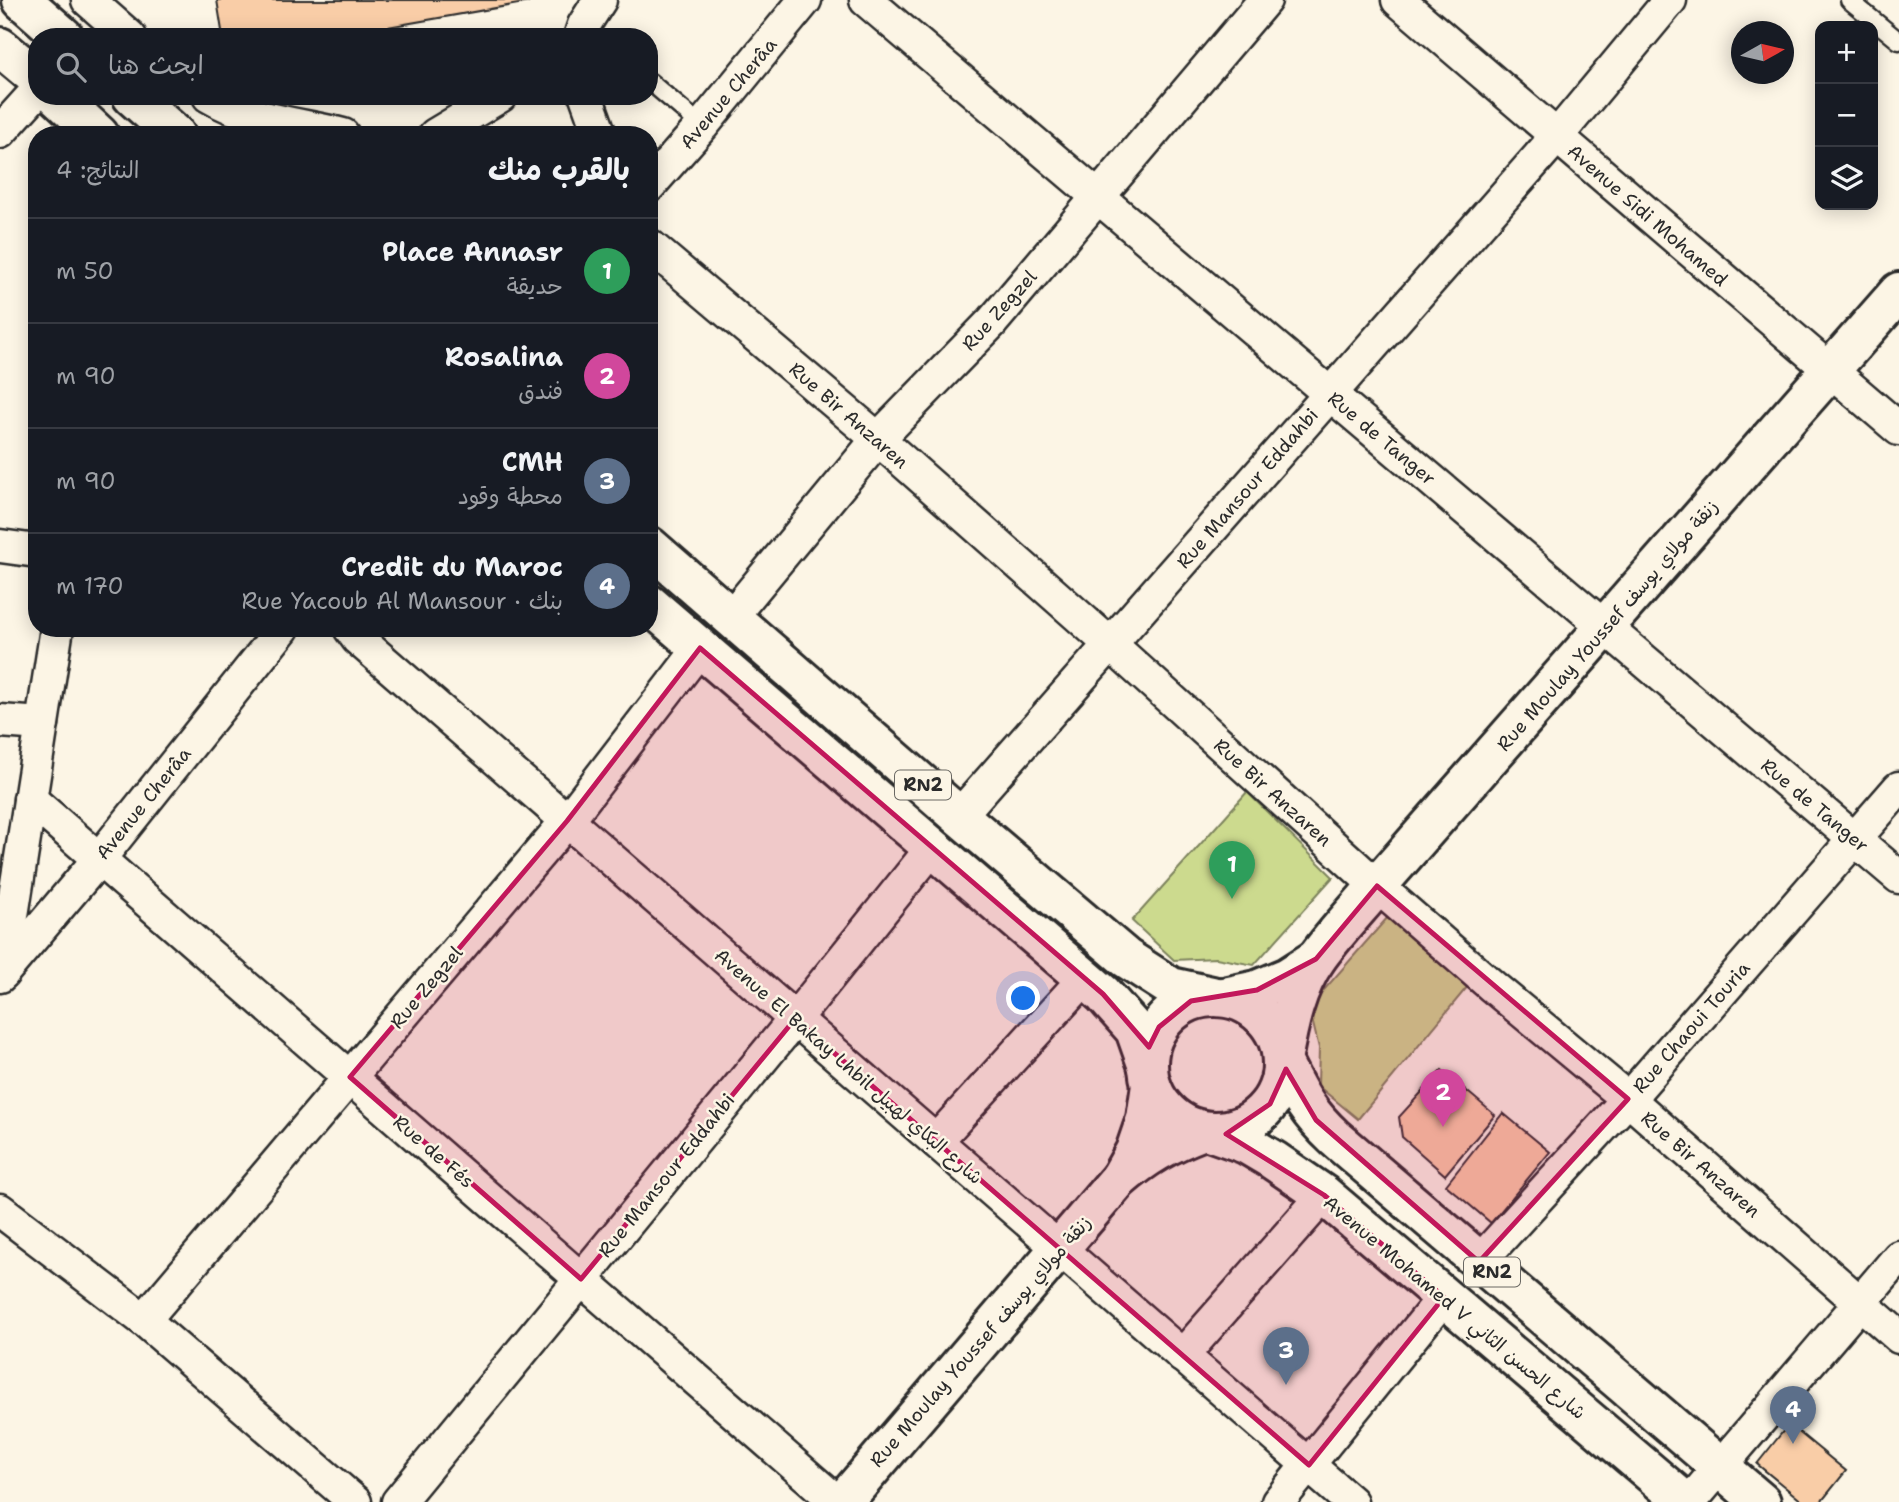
<!DOCTYPE html>
<html lang="ar">
<meta charset="utf-8">
<style>
:root{--surface:#171b24;--page:#20242c;--text:#f1f3f6;--muted:#9ea1a6;--line:#363941;--accent:#98999b}
body{margin:0;font-family:"Shantell Sans","Playpen Sans Arabic",sans-serif;background:var(--page);color:var(--text);direction:rtl}
.controls{position:absolute;right:21px;top:21px;display:grid;overflow:hidden;border-radius:14px;box-shadow:0 4px 18px #0003}
.controls button{width:63px;height:63px;display:grid;place-items:center;padding:0;border:0;border-bottom:2px solid var(--line);background:var(--surface);color:var(--text);font:35px sans-serif}
.compass{position:absolute;left:1731px;top:21px;width:63px;height:63px;border-radius:50%;background:var(--surface);box-shadow:0 4px 18px #0003;rotate:82deg}
.you{position:absolute;left:1024px;top:999px;width:24px;height:24px;margin:-18px;border:5px solid #fff;border-radius:50%;background:#1a73e8;box-shadow:0 0 0 10px #1a73e833}
.badge{display:grid;place-items:center;width:46px;height:46px;border-radius:50%;background:var(--accent);color:#fff;font-size:23px;font-weight:700}
.pin{position:absolute;translate:-50% -58px;filter:drop-shadow(0 2px 4px #0008)}
.pin::after{content:'';position:absolute;top:37px;width:24px;height:21px;background:inherit;clip-path:polygon(0 0,100% 0,50% 100%)}
.list{margin:0;padding:0;list-style:none}
h2{display:flex;justify-content:space-between;align-items:center;height:91px;margin:0;padding:0 28px;font-size:30px}
h2 small{font-size:23px;font-weight:400;color:var(--muted)}
.list li{display:grid;grid-template-columns:46px 1fr auto;gap:21px;align-items:center;box-sizing:border-box;height:105px;padding:0 28px;border-top:2px solid var(--line)}
.list b{display:block;font-size:26px;white-space:nowrap}
.list p{margin:0;font-size:23px;white-space:nowrap;color:var(--muted)}
.list em{font-size:23px;font-style:normal;color:var(--muted)}
.icon{flex:none;width:38px;height:38px;fill:none;stroke:currentColor;stroke-width:2;stroke-linecap:round;stroke-linejoin:round}
.map{position:relative;flex:none;width:1899px;height:1502px;overflow:hidden;direction:ltr}
.search{position:absolute;background:var(--surface);box-shadow:0 4px 18px #0003;left:28px;top:28px;width:630px;height:77px;display:flex;align-items:center;gap:18px;box-sizing:border-box;padding:0 24px;border-radius:28px;color:var(--muted);font-size:26px}
.panel{position:absolute;background:var(--surface);box-shadow:0 4px 18px #0003;left:28px;top:126px;width:630px;height:511px;border-radius:28px;direction:rtl}
.map>svg:first-child{display:block}
</style>
<div class="map">
<svg width="1899" height="1502" viewBox="0 0 1899 1502">
<rect width="100%" height="100%" fill="#fcf5e5"/>
<filter id="ink" filterUnits="userSpaceOnUse"><feTurbulence type="fractalNoise" baseFrequency=".0143" numOctaves="2"/><feDisplacementMap in="SourceGraphic" scale="14" xChannelSelector="R" yChannelSelector="G"/><feConvolveMatrix kernelMatrix="1 2 1 2 8 2 1 2 1" color-interpolation-filters="sRGB"/></filter>
<g filter="url(#ink)">
<g fill="#ccda8e" stroke="#7c825c" stroke-width="2">
<polygon points="1247,792 1333,877 1254,965 1216,958 1174,960 1132,921"/>
<polygon points="1388,917 1468,986 1358,1119 1318,1086 1319,1048 1309,1007"/>
</g>
<g fill="#f9cda7" stroke="#2b2b2b" stroke-width="2">
<polygon points="217,0 530,0 530,2 331,37 223,37"/>
<polygon points="1442,1070 1495,1115 1445,1175 1402,1137 1399,1117"/>
<polygon points="1503,1113 1550,1152 1491,1223 1446,1185"/>
<polygon points="1789,1424 1846,1471 1821,1502 1803,1502 1757,1464"/>
</g>
<g fill="none" stroke-linecap="round" stroke-linejoin="round">
<g stroke="#2b2b2b" stroke-width="21">
<g id="service">
<polyline points="1849,0 1899,41"/>
<polyline points="649,81 702,126"/>
</g>
</g>
<g stroke="#2b2b2b" stroke-width="37">
<g id="minor">
<polyline points="88,0 130,37"/>
<polyline points="866,0 1899,877"/>
<polyline points="1398,0 1899,429"/>
<polyline points="580,37 584,25 600,0"/>
<path d="M209 96C249 120 298 124 343 135"/>
<polyline points="586,96 600,135"/>
<polyline points="0,132 37,91"/>
<polyline points="435,135 500,96"/>
<polyline points="649,186 702,126 805,0"/>
<polyline points="649,245 878,439 1110,644 1377,886 1492,986 1628,1099 1899,1337"/>
<polyline points="0,546 37,551"/>
<polyline points="731,617 878,439 992,322 1265,0"/>
<polyline points="350,628 358,639 1351,1502"/>
<polyline points="0,721 42,724"/>
<polyline points="30,799 837,1502"/>
<polyline points="959,816 1557,136 1670,0"/>
<polyline points="3,973 57,628"/>
<polyline points="0,976 99,859 283,628"/>
<polyline points="936,1141 1085,978"/>
<polyline points="0,1210 144,1320 355,1502"/>
<polyline points="1479,1262 1628,1099 1899,788"/>
<polyline points="144,1320 567,821 700,648"/>
<polyline points="1182,1356 1324,1195"/>
<polyline points="398,1502 795,1019 933,847"/>
<polyline points="1278,1502 1444,1297"/>
<polyline points="1690,1502 1899,1257"/>
</g>
</g>
<g stroke="#2b2b2b" stroke-width="44">
<g id="tertiary">
<polyline points="1224,997 1257,990 1288,977 1316,959"/>
<path d="M1282 1061C1288 1026 1296 987 1317 958 1335 933 1357 910 1377 886L1899 292"/>
<polyline points="1121,1176 1135,1151 1146,1119 1151,1085"/>
<path d="M843 1502 1118 1180C1146 1156 1167 1144 1201 1131"/>
</g>
</g>
<g stroke="#2b2b2b" stroke-width="44">
<g id="trunk">
<polyline points="22,0 64,37"/>
<polyline points="0,47 37,78"/>
<polyline points="57,96 99,135"/>
<polyline points="132,96 176,135"/>
<polyline points="649,546 959,816 1126,958 1171,987 1212,996"/>
<polyline points="649,604 1103,994 1135,1030 1148,1067"/>
<circle cx="1215" cy="1064" r="67"/>
<path d="M1282 1061C1299 1095 1307 1112 1335 1138L1761 1502"/>
<polyline points="1212,1132 1246,1144 1273,1160 1324,1195 1685,1502"/>
</g>
</g>
<use href="#service" stroke="#fcf5e5" stroke-width="16"/>
<use href="#minor" stroke="#fcf5e5" stroke-width="32"/>
<use href="#tertiary" stroke="#fcf5e5" stroke-width="38"/>
<use href="#trunk" stroke="#fcf5e5" stroke-width="38"/>
</g>
</g>
<path fill="#c2185b" fill-opacity="0.2" stroke="#c2185b" stroke-width="5" stroke-linejoin="round" d="M700 648 1103 994 1149 1047 1159 1027 1191 1001 1257 990 1316 959 1377 886 1628 1099 1479 1262 1316 1120 1286 1069 1270 1104 1226 1134 1324 1195 1444 1297 1309 1465 795 1019 581 1279 350 1077 567 821Z"/>
<g text-anchor="middle" stroke-width="5" stroke-linejoin="round" paint-order="stroke">
<g fill="#fcf5e5" stroke="#6a6863" stroke-width="2">
<rect x="895" y="770.5" width="56" height="29" rx="5"/>
<rect x="1464" y="1257.5" width="56" height="29" rx="5"/>
</g>
<g font-size="18" font-weight="bold" fill="#2b2b2b">
<text x="923" y="791">RN2</text>
<text x="1492" y="1278">RN2</text>
</g>
<g font-size="19" fill="#2b2b2b" stroke="#fcf5e5">
<text transform="translate(728 93) rotate(-50)" y="7">Avenue Cherâa</text>
<text transform="translate(1648 215) rotate(41)" y="7">Avenue Sidi Mohamed</text>
<text transform="translate(999 310) rotate(-48)" y="7">Rue Zegzel</text>
<text transform="translate(849 415) rotate(41)" y="7">Rue Bir Anzaren</text>
<text transform="translate(1382 438) rotate(40)" y="7">Rue de Tanger</text>
<text transform="translate(1247 488) rotate(-49)" y="7">Rue Mansour Eddahbi</text>
<text transform="translate(1607 625) rotate(-49)" y="7">Rue Moulay Youssef زنقة مولاي يوسف</text>
<text transform="translate(1273 792) rotate(42)" y="7">Rue Bir Anzaren</text>
<text transform="translate(143 803) rotate(-51)" y="7">Avenue Cherâa</text>
<text transform="translate(1815 805) rotate(40)" y="7">Rue de Tanger</text>
<text transform="translate(426 987) rotate(-50)" y="7">Rue Zegzel</text>
<text transform="translate(1691 1027) rotate(-49)" y="7">Rue Chaoui Touria</text>
<text transform="translate(849 1066) rotate(41)" y="7">Avenue El Bakay Lhbil شارع البكاي لهبيل</text>
<text transform="translate(434 1151) rotate(41)" y="7">Rue de Fés</text>
<text transform="translate(1701 1164) rotate(41)" y="7">Rue Bir Anzaren</text>
<text transform="translate(666 1175) rotate(-51)" y="7">Rue Mansour Eddahbi</text>
<text transform="translate(1455 1307) rotate(40)" y="7">Avenue Mohamed V شارع الحسن الثاني</text>
<text transform="translate(980 1341) rotate(-49)" y="7">Rue Moulay Youssef زنقة مولاي يوسف</text>
</g>
</g>
</svg>
<div class="controls">
<button>+</button>
<button>−</button>
<button><svg class="icon" aria-label="layers" viewBox="0 0 24 24"><path d="M12 4l9 5-9 5-9-5zM3 14l9 5 9-5"/></svg></button>
</div>
<svg class="compass" viewBox="-18 -18 36 36"><path d="M0-13l5 13h-10z" fill="#e53935"/><path d="M0 13l5-13h-10z" fill="#9ea1a6"/></svg>
<div class="you"></div>
<div class="pin badge" style="left:1232px;top:899px;background:#2e9e5b">1</div>
<div class="pin badge" style="left:1443px;top:1127px;background:#d1479c">2</div>
<div class="pin badge" style="left:1286px;top:1385px;background:#5c6f8a">3</div>
<div class="pin badge" style="left:1793px;top:1444px;background:#5c6f8a">4</div>
<div class="search"><svg class="icon" aria-label="search" viewBox="0 0 24 24"><circle cx="10" cy="10" r="6"/><path d="M15 15l6 6"/></svg>ابحث هنا</div>
<section class="panel">
<h2>بالقرب منك<small>النتائج: 4</small></h2>
<ul class="list">
<li><span class="badge" style="background:#2e9e5b">1</span><div><b>Place Annasr</b><p>حديقة</p></div><em>50 m</em></li>
<li><span class="badge" style="background:#d1479c">2</span><div><b>Rosalina</b><p>فندق</p></div><em>90 m</em></li>
<li><span class="badge" style="background:#5c6f8a">3</span><div><b>CMH</b><p>محطة وقود</p></div><em>90 m</em></li>
<li><span class="badge" style="background:#5c6f8a">4</span><div><b>Credit du Maroc</b><p>بنك · Rue Yacoub Al Mansour</p></div><em>170 m</em></li>
</ul>
</section>
</div>
